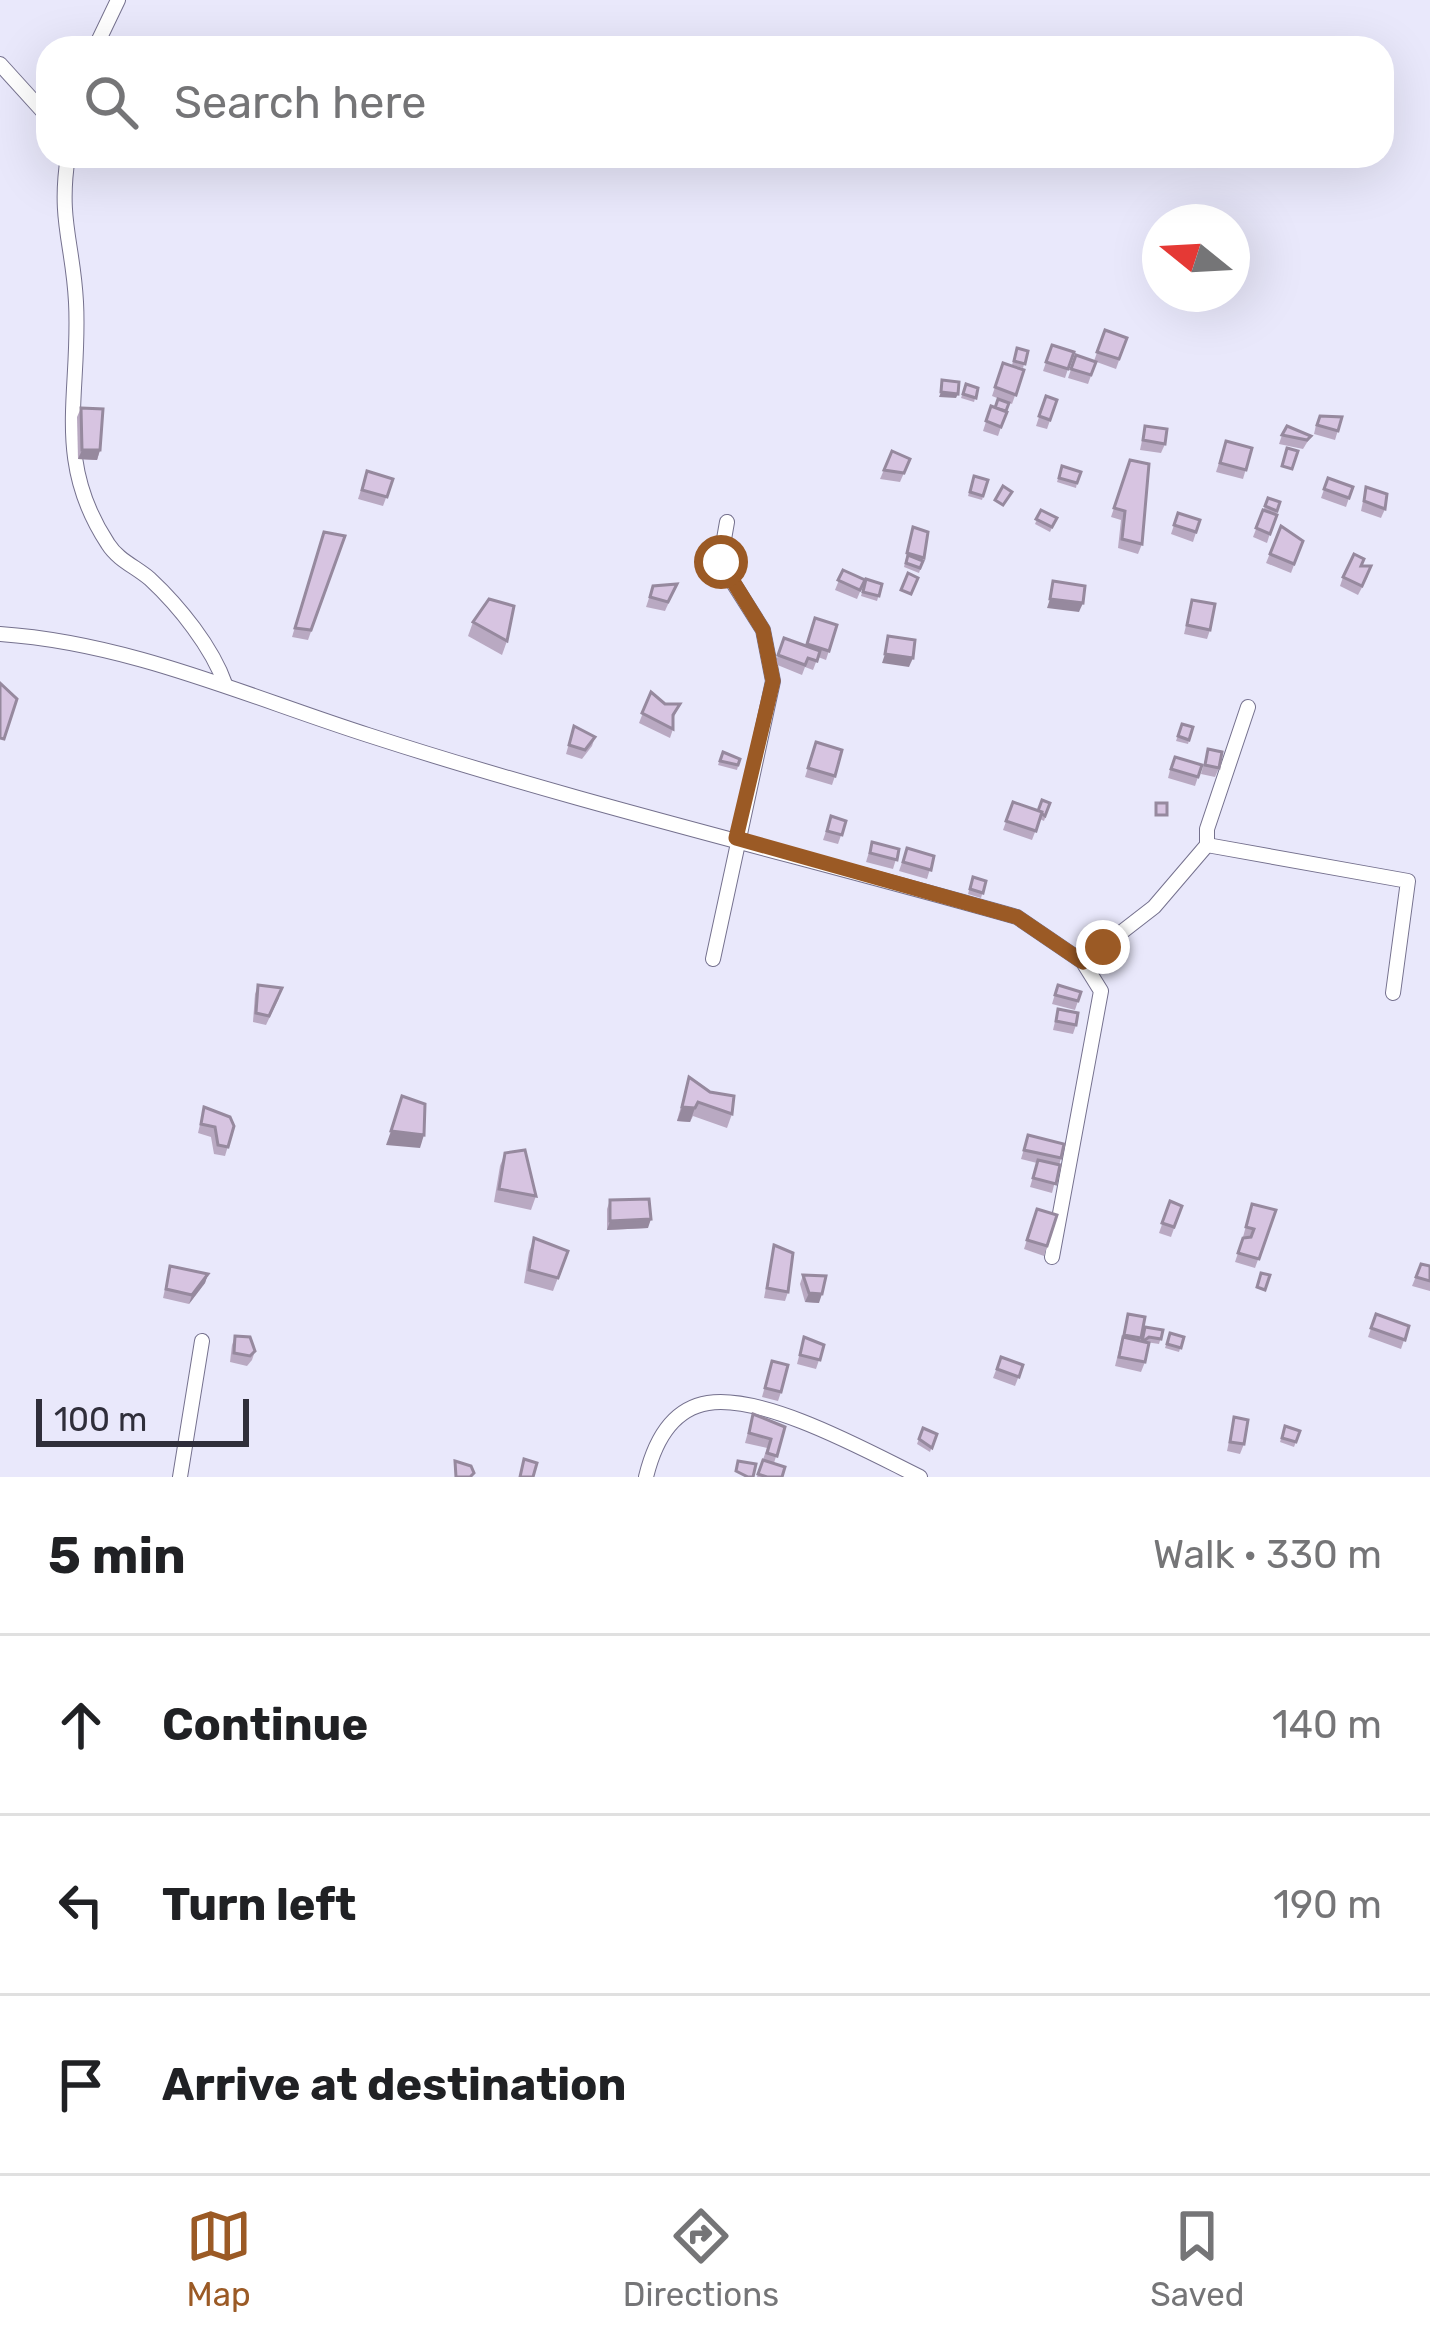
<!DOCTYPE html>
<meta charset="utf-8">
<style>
:root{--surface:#fff;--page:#f2f2f2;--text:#202124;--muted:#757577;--line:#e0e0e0;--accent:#9b5a25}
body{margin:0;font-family:Rubik,sans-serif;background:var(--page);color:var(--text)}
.compass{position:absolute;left:1142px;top:204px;width:108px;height:108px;border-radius:50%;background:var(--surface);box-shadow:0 12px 48px #0002;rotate:288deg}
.scale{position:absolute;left:36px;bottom:30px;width:213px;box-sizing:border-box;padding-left:12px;border:6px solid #2f2e3a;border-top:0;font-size:33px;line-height:42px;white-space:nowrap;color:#2f2e3a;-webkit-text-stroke:9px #e9e8fb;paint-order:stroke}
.stop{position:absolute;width:36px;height:36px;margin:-27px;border:9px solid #9b5a25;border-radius:50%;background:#fff}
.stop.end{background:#9b5a25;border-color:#fff;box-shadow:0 3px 12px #0008}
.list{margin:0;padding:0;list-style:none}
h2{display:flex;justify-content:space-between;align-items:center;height:156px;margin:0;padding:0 48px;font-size:51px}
h2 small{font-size:39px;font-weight:400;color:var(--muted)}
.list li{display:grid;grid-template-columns:78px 1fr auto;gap:36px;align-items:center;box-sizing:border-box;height:180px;padding:0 48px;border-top:3px solid var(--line)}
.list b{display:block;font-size:45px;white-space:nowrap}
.list em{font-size:39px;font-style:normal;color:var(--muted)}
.icon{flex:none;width:66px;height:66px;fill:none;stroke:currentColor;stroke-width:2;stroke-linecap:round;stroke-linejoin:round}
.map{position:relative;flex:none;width:1430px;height:1477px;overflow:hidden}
.search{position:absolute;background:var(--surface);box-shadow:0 12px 48px #0002;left:36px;right:36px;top:36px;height:132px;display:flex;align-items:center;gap:30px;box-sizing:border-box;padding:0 42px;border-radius:36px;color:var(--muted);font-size:45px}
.sheet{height:696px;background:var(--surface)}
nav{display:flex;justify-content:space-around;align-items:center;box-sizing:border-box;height:168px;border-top:3px solid var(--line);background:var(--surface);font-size:33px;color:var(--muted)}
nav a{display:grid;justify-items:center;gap:6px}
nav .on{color:var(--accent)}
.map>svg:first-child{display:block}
</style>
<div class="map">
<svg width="1430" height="1477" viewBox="0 0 1430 1477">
<rect width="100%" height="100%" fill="#e9e8fb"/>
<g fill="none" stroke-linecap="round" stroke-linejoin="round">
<g stroke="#75718e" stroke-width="16">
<g id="street">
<polyline points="95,48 118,0"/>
<polyline points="0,64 48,117"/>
<path d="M68 156C58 220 73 243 76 302 81 393 52 459 108 544 118 560 136 567 150 579 179 606 212 647 225 684"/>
<path d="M0 634C130 643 246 696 368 735 581 804 801 856 1017 917L1083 962 1101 991 1052 1257"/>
<polyline points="1207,845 1408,881 1393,993"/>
<polyline points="713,959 773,681 763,630 720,562 727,522"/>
<polyline points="1083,962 1154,907 1207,845 1207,829 1248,707"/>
<polyline points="180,1477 202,1341"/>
<path d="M646 1477C654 1444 671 1409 708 1403 765 1394 869 1452 920 1477"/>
</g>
</g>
<use href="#street" stroke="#fff" stroke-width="14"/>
</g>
<g fill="#b9a9c2">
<polygon points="1105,330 1127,338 1116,369 1094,361"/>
<polygon points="1052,345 1068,369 1065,378 1043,371"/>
<polygon points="1017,348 1028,351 1023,368 1012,365"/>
<polygon points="1076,355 1096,362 1088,384 1068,378"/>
<polygon points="1003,363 1024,370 1012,404 992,396"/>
<polygon points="966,384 978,388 974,402 961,398"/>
<polygon points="1046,396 1057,400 1047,429 1036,426"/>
<polygon points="1009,403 998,436 983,431 991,406 995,408"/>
<polygon points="81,408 100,450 97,460 78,459 77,417"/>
<polygon points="1342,417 1335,440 1314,434 1316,425"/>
<polygon points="1145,426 1165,444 1161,453 1140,450"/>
<polygon points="1282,435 1311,436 1303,449 1279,444"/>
<polygon points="1226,441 1252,448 1243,479 1216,472"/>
<polygon points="892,451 910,459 900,482 880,479"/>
<polygon points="1130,460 1142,544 1138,554 1118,548 1121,520 1111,517"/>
<polygon points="1062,466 1077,483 1076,488 1057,482"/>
<polygon points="367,471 393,479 383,506 358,499"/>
<polygon points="974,476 988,480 982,500 968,496"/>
<polygon points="1328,478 1349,498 1346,507 1321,498"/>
<polygon points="1366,487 1385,509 1381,518 1361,511"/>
<polygon points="1268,498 1280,502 1267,543 1253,537"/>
<polygon points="1041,510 1057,518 1050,532 1035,524"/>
<polygon points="1178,513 1200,520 1193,542 1171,534"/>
<polygon points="1281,526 1303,541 1291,573 1266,563"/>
<polygon points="913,527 928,532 923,561 919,573 904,567"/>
<polygon points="345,536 308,640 292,637 321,541"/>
<polygon points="843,570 865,580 857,599 835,590"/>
<polygon points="1368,576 1358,595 1340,586 1343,577"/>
<polygon points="866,579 882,584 877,601 861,596"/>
<polygon points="677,584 665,611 646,607 653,586"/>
<polygon points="1192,600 1210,630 1207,639 1184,634"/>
<polygon points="815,618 837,625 826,660 818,657 813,670 805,667 802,675 775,664 784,638 806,646"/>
<polygon points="473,622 507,641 502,655 468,636"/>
<polygon points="651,692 665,704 680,704 673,719 673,729 670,738 639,723"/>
<polygon points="1182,724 1193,727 1188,744 1176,741"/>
<polygon points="574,726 595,737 592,746 582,759 566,754"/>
<polygon points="816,742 835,776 832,785 805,777"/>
<polygon points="1208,749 1219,768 1215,777 1201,774"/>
<polygon points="723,752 740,759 737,770 718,765"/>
<polygon points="1202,765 1195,786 1168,778 1171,766"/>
<polygon points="1013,802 1038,811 1050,803 1044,821 1040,819 1032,840 1003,830"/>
<polygon points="831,816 846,821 838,844 823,840"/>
<polygon points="872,842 899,849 893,869 866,862"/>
<polygon points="907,848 934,856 927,879 899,871"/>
<polygon points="973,877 986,881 981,898 968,894"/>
<polygon points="258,985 279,998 266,1025 253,1022 255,994"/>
<polygon points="1081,992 1075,1010 1052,1004 1055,994"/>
<polygon points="1058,1009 1076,1025 1073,1034 1053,1030"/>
<polygon points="689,1077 732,1114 727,1128 693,1116 690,1122 677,1121"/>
<polygon points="204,1107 234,1126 225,1156 214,1154 211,1137 198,1133"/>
<polygon points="1028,1135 1061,1158 1052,1193 1030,1187 1037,1163 1021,1159"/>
<polygon points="505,1153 536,1196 531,1210 494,1202 500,1166"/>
<polygon points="610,1200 648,1228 607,1230 607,1209"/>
<polygon points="1170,1201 1182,1206 1171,1237 1159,1233"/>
<polygon points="1252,1204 1276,1210 1255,1268 1235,1262 1243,1238 1246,1238 1243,1237"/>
<polygon points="1037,1209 1057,1215 1044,1256 1024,1249"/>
<polygon points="534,1238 568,1251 553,1291 524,1283 529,1252"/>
<polygon points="774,1245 788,1292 785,1301 764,1298"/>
<polygon points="1421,1264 1430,1266 1430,1291 1412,1286"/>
<polygon points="170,1266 208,1274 205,1283 189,1304 163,1298"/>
<polygon points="803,1275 819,1303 805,1302 800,1284"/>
<polygon points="1128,1314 1145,1317 1140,1341 1163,1330 1159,1344 1146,1342 1145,1362 1141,1372 1115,1366"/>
<polygon points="1376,1314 1409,1326 1401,1349 1368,1337"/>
<polygon points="1170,1333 1184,1337 1179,1352 1165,1348"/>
<polygon points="235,1336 255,1351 252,1360 247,1366 230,1362 232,1345"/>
<polygon points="804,1337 824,1345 816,1369 797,1364"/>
<polygon points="1001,1357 1023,1365 1015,1386 993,1378"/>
<polygon points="772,1361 781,1392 778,1401 762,1397"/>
<polygon points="753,1414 785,1427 774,1463 782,1477 757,1477 767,1448 745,1443"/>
<polygon points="1234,1417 1244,1444 1240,1454 1227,1451"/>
<polygon points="1285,1426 1300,1431 1294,1447 1280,1442"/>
<polygon points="923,1428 937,1434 930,1452 917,1444"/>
</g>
<g fill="#96899e">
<polygon points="941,392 958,394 956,398 939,397"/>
<polygon points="82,450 100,450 97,460 78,459"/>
<polygon points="1050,599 1083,603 1079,612 1047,608"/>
<polygon points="885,654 913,658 909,667 882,663"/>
<polygon points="682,1107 695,1108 690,1122 677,1121"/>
<polygon points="391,1131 424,1135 420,1148 386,1145"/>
<polygon points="651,1219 648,1228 607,1230 610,1221"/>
<polygon points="208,1274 205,1283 189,1304 192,1295"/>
<polygon points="809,1293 822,1294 819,1303 805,1302"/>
</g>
<g fill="#d7c4e1" stroke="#96899e" stroke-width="3">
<polygon points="189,44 216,45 215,48 189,48"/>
<polygon points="1105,330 1127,338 1119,359 1097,352"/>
<polygon points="1052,345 1074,352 1068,369 1046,362"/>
<polygon points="1017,348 1028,351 1025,364 1014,361"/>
<polygon points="1076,355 1096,362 1091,375 1071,369"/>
<polygon points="1003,363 1024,370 1016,395 995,387"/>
<polygon points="942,380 959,382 958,394 941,392"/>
<polygon points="966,384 978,388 976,398 963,394"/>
<polygon points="1046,396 1057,400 1050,420 1039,416"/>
<polygon points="998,399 1009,403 1006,411 995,408"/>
<polygon points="991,406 1007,412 1001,427 986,421"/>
<polygon points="81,408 103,409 100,450 82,450"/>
<polygon points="1320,416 1342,417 1338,431 1317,425"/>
<polygon points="1145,426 1167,429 1165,444 1143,440"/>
<polygon points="1287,426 1311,436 1307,440 1282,435"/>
<polygon points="1226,441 1252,448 1246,470 1220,463"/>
<polygon points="1287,448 1298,451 1292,469 1282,466"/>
<polygon points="892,451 910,459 904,473 884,470"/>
<polygon points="1130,460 1149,464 1142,544 1122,539 1125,511 1114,508"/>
<polygon points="1062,466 1081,472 1077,483 1059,478"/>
<polygon points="367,471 393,479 387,497 362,490"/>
<polygon points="974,476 988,480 983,496 970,492"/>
<polygon points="1328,478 1353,487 1349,498 1324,489"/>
<polygon points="1003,486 1012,492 1003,505 995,500"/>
<polygon points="1366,487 1387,494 1385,509 1364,501"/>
<polygon points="1268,498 1280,502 1277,511 1265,506"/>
<polygon points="1041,510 1057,518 1052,527 1036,519"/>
<polygon points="1263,510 1277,515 1270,534 1256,528"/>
<polygon points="1178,513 1200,520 1196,532 1174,525"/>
<polygon points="1281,526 1303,541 1294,564 1270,554"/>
<polygon points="913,527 928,532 924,558 907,553"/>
<polygon points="324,532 345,536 311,630 295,628"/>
<polygon points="1354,554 1364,559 1361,566 1371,566 1362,586 1343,577"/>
<polygon points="908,555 923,561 920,568 906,563"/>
<polygon points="843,570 865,580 860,590 838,580"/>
<polygon points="908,573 918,578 911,594 901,590"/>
<polygon points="866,579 882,584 879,596 863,592"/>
<polygon points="1053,581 1085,586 1083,603 1050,599"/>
<polygon points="677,584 668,602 650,597 653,586"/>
<polygon points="489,599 514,606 507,641 473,622"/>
<polygon points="1192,600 1215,604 1210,630 1187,625"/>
<polygon points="815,618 837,625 829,651 807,644"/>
<polygon points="888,636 915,640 913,658 885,654"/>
<polygon points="784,638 820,651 817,661 808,658 805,665 778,655"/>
<polygon points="0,683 17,699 4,739 0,738"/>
<polygon points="651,692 665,704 680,704 673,715 673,729 642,713"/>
<polygon points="1182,724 1193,727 1189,740 1178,736"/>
<polygon points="574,726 595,737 585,750 569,745"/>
<polygon points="816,742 842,750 835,776 808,768"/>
<polygon points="1208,749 1222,752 1219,768 1205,765"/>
<polygon points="723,752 740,759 738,765 720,761"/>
<polygon points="1175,757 1202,765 1198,777 1171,769"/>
<polygon points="1042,800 1050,803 1045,816 1038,811"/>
<polygon points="1013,802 1042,812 1036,831 1006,821"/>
<rect x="1156" y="803" width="11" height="12"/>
<polygon points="831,816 846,821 842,835 827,831"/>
<polygon points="872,842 899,849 897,860 870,853"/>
<polygon points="907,848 934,856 931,870 903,862"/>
<polygon points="973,877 986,881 983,893 970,889"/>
<polygon points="258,985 282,988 269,1016 256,1013"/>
<polygon points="1058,985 1081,992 1078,1001 1055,995"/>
<polygon points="1058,1009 1078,1013 1076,1025 1056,1021"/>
<polygon points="689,1077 710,1092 734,1096 732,1114 698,1102 695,1108 682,1107"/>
<polygon points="402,1096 425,1104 424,1135 391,1131"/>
<polygon points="204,1107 230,1117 234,1126 228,1147 218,1145 215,1127 201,1124"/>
<polygon points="1028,1135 1064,1144 1061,1158 1024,1150"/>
<polygon points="525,1150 536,1196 499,1189 505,1153"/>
<polygon points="1038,1160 1060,1165 1056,1184 1033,1178"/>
<polygon points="649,1199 651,1219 610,1221 610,1200"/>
<polygon points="1170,1201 1182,1206 1174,1227 1162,1223"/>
<polygon points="1252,1204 1276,1210 1259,1259 1238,1253 1243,1238 1251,1237 1254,1229 1246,1227"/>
<polygon points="1037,1209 1057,1215 1047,1246 1027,1240"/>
<polygon points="534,1238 568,1251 558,1278 529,1270"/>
<polygon points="774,1245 793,1253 788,1292 767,1288"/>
<polygon points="1421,1264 1430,1266 1430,1281 1416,1277"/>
<polygon points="170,1266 208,1274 192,1295 166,1289"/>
<polygon points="1261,1273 1270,1275 1265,1290 1257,1287"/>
<polygon points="803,1275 826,1276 822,1294 809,1293"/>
<polygon points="1128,1314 1145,1317 1141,1338 1124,1335"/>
<polygon points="1376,1314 1409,1326 1405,1340 1371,1328"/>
<polygon points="1145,1327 1163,1330 1161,1339 1149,1337 1142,1342"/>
<polygon points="1170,1333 1184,1337 1181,1348 1167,1344"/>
<polygon points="235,1336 250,1337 255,1351 250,1356 234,1353"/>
<polygon points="804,1337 824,1345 820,1360 800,1355"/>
<polygon points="1123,1337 1149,1343 1145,1362 1119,1357"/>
<polygon points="1001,1357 1023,1365 1019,1377 997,1369"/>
<polygon points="772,1361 788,1365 781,1392 765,1388"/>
<polygon points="753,1414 785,1427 777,1456 767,1453 771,1439 749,1433"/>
<polygon points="1234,1417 1248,1420 1244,1444 1230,1442"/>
<polygon points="1285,1426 1300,1431 1296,1442 1282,1438"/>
<polygon points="923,1428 937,1434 932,1448 919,1439"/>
<polygon points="524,1459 537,1463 533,1477 520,1477"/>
<polygon points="763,1460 785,1467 782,1477 767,1477 758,1474"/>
<polygon points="455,1461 471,1466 474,1473 470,1477 456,1477"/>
<polygon points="738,1461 756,1464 753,1477 748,1477 736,1471"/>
</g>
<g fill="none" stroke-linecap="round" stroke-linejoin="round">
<polyline stroke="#9b5a25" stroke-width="15" points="721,562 763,630 773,681 736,838 1017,917 1083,962 1103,947"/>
</g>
</svg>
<svg class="compass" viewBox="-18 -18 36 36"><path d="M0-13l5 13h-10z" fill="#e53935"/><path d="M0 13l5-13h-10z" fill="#757577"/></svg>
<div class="scale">100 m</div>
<div class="stop" style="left:721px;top:562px"></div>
<div class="stop end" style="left:1103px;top:947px"></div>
<div class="search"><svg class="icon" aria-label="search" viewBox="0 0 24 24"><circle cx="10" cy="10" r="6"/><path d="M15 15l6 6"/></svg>Search here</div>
</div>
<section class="sheet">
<h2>5 min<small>Walk · 330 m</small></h2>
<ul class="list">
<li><svg class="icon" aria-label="ahead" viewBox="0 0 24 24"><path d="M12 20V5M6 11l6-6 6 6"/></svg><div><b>Continue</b></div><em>140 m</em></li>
<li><svg class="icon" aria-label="left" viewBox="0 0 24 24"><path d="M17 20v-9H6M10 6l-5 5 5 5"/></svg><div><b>Turn left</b></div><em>190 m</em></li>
<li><svg class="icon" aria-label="arrive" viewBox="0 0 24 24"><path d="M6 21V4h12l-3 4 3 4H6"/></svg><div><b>Arrive at destination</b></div></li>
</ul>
</section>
<nav>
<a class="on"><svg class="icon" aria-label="map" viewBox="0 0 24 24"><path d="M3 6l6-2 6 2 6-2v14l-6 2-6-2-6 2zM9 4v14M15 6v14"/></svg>Map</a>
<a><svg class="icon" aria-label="directions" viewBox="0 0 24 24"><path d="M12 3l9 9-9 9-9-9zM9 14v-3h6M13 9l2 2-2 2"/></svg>Directions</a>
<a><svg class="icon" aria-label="saved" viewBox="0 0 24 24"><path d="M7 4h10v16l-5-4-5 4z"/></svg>Saved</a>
</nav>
